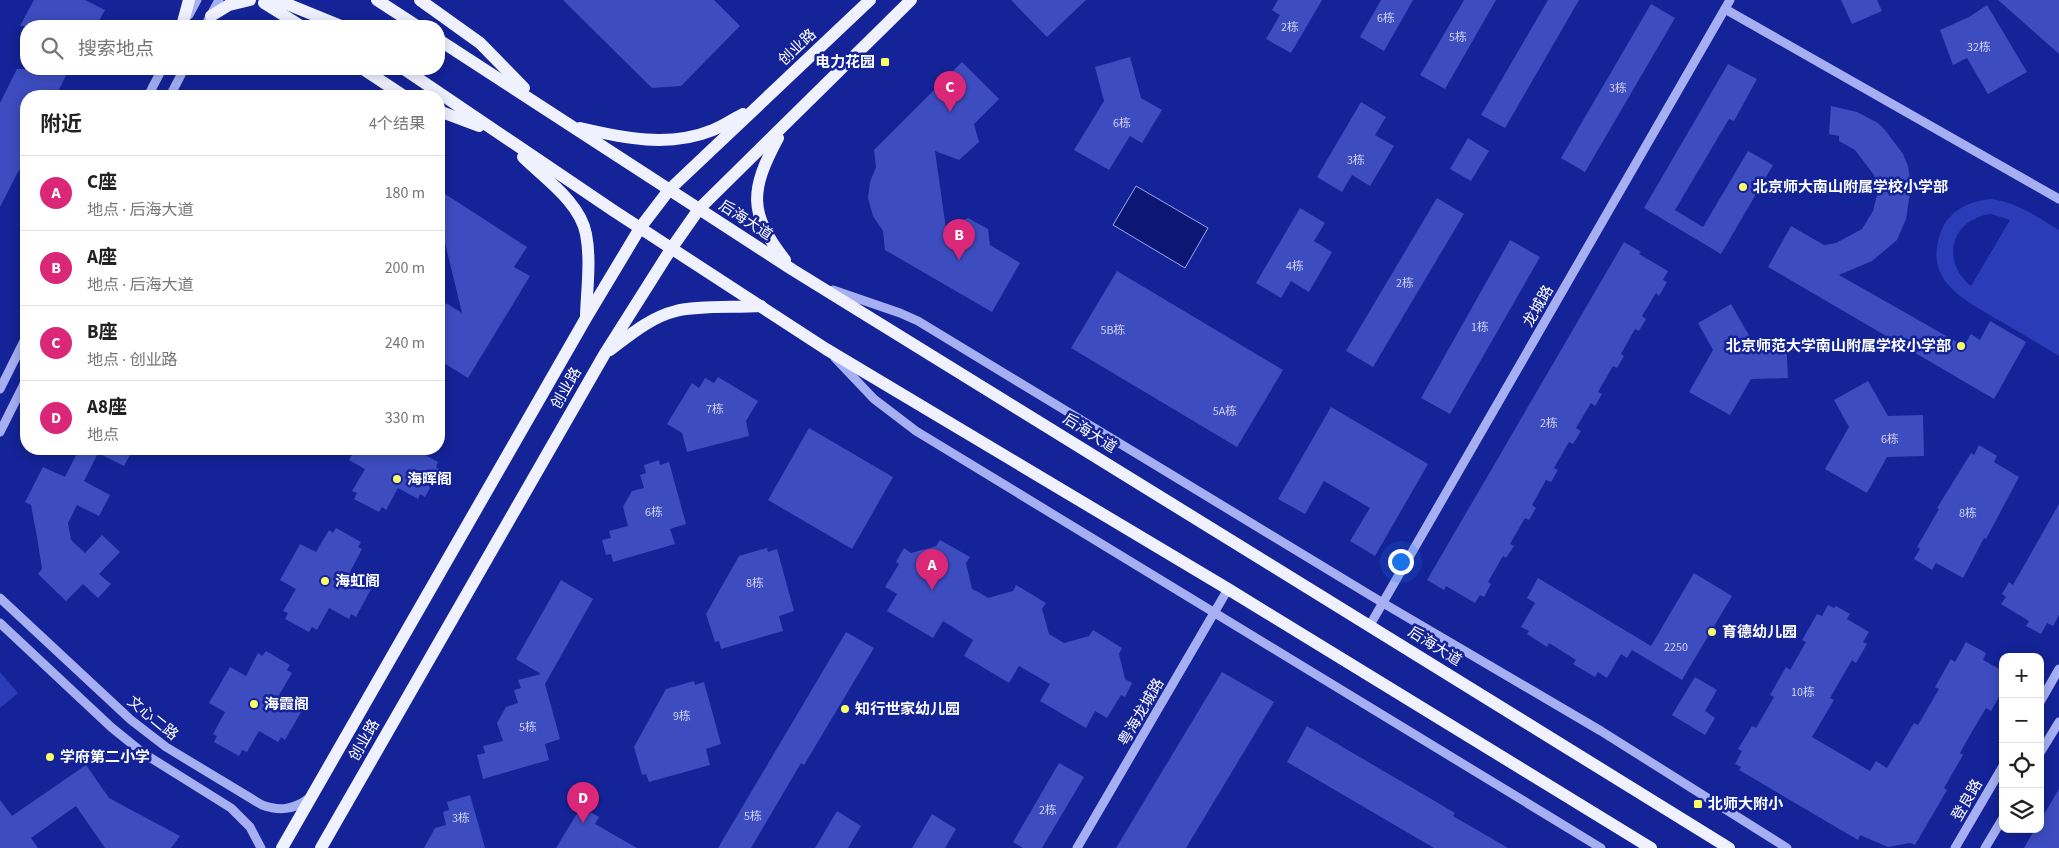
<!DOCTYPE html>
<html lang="zh">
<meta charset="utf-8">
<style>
:root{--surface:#fff;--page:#f2f2f2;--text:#222;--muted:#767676;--line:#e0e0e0;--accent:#db2777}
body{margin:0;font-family:"Source Sans 3","Noto Sans SC",sans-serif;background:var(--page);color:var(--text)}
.controls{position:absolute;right:15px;bottom:15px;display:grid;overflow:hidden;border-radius:10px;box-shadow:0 2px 12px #0003}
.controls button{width:45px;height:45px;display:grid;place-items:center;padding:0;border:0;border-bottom:1px solid var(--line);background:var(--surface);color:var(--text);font:25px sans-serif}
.you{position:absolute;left:1400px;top:561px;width:18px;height:18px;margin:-12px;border:4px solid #fff;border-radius:50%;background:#1a73e8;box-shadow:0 0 0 8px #1a73e833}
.badge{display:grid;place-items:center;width:32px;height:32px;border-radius:50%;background:var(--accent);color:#fff;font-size:16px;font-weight:700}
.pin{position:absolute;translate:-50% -41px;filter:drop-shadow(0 1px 2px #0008)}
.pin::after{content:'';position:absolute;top:26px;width:18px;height:15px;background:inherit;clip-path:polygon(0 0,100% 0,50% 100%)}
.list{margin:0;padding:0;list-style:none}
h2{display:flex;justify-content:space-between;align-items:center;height:65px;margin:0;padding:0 20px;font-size:21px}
h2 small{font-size:16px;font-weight:400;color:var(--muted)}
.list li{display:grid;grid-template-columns:32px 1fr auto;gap:15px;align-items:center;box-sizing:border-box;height:75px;padding:0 20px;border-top:1px solid var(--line)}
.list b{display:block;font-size:19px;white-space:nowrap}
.list p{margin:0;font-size:16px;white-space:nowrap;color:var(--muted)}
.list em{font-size:16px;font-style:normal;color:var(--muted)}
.icon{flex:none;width:28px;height:28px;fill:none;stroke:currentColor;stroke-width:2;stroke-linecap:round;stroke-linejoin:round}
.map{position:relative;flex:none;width:2059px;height:848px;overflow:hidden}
.search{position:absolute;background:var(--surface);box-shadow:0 2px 12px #0003;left:20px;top:20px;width:425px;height:55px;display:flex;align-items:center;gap:12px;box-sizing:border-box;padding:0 18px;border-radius:20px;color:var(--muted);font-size:19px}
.panel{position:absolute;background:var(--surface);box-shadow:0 2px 12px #0003;left:20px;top:90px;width:425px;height:365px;border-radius:20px}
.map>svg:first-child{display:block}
</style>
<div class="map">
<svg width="2059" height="848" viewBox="0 0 2059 848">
<rect width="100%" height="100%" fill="#142397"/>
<g fill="#2a3cb7" fill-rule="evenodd">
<path d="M1991 199C2017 202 2037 217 2059 230V356C2039 344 2019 332 2000 321 1963 299 1921 280 1942 229 1951 209 1971 201 1991 199ZM1991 214 2010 220 1971 286C1940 261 1951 219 1991 214Z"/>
<polygon points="0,672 18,693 0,708"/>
</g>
<polygon fill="#0c1773" stroke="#97a5f5" points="1136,186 1208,228 1185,268 1113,225"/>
<g fill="#3d4cbf">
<polygon points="34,0 85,0 105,10 96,26 20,26"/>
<polygon points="563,0 714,0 740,26 681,86 652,88"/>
<polygon points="1011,0 1086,0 1047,37"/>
<polygon points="1278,0 1322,0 1291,53 1266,39 1280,15 1272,10"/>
<polygon points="1381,0 1413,0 1384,51 1360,37"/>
<polygon points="1464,0 1496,0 1445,89 1420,75"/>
<polygon points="1548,0 1579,0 1505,128 1481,115"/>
<polygon points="1841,0 1877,0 1882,11 1852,24"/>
<polygon points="1998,0 2059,0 2059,54"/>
<polygon points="1651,4 1675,18 1585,172 1561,158"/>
<polygon points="1987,5 2027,72 1988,94 1967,58 1953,65 1940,30 1969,17"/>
<polygon points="1130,57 1141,98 1162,110 1142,143 1130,136 1109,170 1074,150 1104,101 1095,67"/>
<polygon points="962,62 999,99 974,124 979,142 959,160 935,151 946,229 968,218 988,229 990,245 1020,263 992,312 885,250 883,231 873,216 868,198 870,182 876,167 874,150"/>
<polygon points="1728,64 1757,79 1734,121 1729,119 1675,210 1703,227 1748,151 1773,165 1721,254 1644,208"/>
<polygon points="17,69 69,69 56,96 26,96 26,173 19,170 0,207 0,103"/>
<polygon points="1361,102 1386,117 1375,135 1394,146 1370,186 1352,175 1342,192 1317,177"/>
<polygon points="1831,106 1857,112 1878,123 1885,130 1903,154 1908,166 1911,186 1906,219 1897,240 1872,261 1839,275 1964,346 1971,334 1980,340 1990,321 2026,342 1994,399 1768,267 1791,226 1824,245 1836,243 1862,229 1873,211 1878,191 1874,175 1855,150 1839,141 1839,136 1829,134"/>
<polygon points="1468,138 1489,151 1471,181 1450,169"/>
<polygon points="439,190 527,247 514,267 530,276 468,378 439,360 439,315 446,303 462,313 445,243 439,252"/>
<polygon points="1437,198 1464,214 1373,367 1346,351"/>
<polygon points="1300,208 1325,223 1314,241 1332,252 1309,292 1291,281 1281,298 1256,283"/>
<polygon points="1510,240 1540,257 1450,414 1421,398"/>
<polygon points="1624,242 1641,252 1639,254 1668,271 1663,280 1667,282 1659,296 1656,293 1642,316 1646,319 1639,331 1635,329 1621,354 1624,356 1617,368 1613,366 1598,392 1602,394 1595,406 1591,403 1576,428 1581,431 1573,444 1569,442 1554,468 1558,470 1551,482 1546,480 1532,505 1536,508 1529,520 1525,518 1510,544 1514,546 1506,558 1503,556 1488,582 1491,584 1484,597 1480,595 1475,603 1446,586 1444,590 1427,580"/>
<polygon points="1117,271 1283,370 1237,447 1071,348"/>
<polygon points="1731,304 1751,339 1786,338 1788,378 1751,379 1730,415 1689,392 1713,350 1698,323"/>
<polygon points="718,377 758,401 746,421 749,436 687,452 682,433 667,424 692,383 699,388 705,378 714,383"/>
<polygon points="1868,381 1888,416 1923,415 1924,456 1887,457 1867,493 1825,469 1849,427 1834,400"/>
<polygon points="1331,407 1428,464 1375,556 1350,541 1370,508 1324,481 1305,514 1278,499"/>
<polygon points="809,428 893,477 852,549 768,500"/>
<polygon points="1979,445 1997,456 1994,462 2019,477 1986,539 1984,538 1963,578 1936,563 1932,570 1914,559 1920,549 1917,547 1939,509 1937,508 1971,453 1974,455"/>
<polygon points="79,449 133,449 124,466 98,453 84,481 110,495 99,516 77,505 68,523 71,540 85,553 102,535 120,552 99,574 111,584 98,598 83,584 66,601 38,574 42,569 37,537 31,505 25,502 43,467 65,477"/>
<polygon points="355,449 414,449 438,462 436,467 440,470 425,497 420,494 418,499 398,488 386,510 382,507 379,512 354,499 357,493 352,491 365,469 349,460"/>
<polygon points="659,460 660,465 669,462 686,524 670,529 675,544 613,562 611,554 606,555 602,540 611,538 609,531 628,526 623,507 632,491 644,488 640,475 646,473 644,465"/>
<polygon points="2059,504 2059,615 2053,626 2047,623 2041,634 2026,626 2029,621 2001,604 2006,597 2002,594 2009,582 2013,585"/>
<polygon points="336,528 361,542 358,547 362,549 350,572 369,582 367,587 371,589 356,617 351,614 349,619 329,608 317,630 312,627 309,632 285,619 288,613 283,611 296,589 280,580 300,544 316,552 329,530 333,533"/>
<polygon points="940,540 970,557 966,563 972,589 980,593 988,598 1013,591 1016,585 1046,603 1042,609 1049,634 1064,643 1089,636 1093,630 1122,648 1119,654 1125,679 1132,683 1125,697 1121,695 1107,718 1095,711 1086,728 1040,701 1050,684 1038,677 1019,666 1009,683 964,656 973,640 943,621 933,638 887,611 897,594 885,587 899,564 896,562 904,548 911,553 936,546"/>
<polygon points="767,548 768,552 777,549 794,611 779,616 783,631 721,649 719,641 715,642 706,614 739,556"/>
<polygon points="1694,573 1732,596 1682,680 1632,650 1627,658 1621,654 1607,678 1598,672 1595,677 1573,664 1576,660 1549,643 1547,647 1527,634 1529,631 1521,627 1535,603 1527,598 1538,578 1651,646"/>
<polygon points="561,580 593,599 545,684 560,739 545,744 549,760 483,779 477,755 485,753 483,746 503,741 497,723 506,707 518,703 514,690 521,688 518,680 541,674 516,659"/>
<polygon points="1828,605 1834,608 1836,606 1850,614 1847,619 1869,632 1863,642 1867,644 1856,663 1852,660 1830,698 1834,700 1812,737 1870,771 1876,761 1887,768 1914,723 1918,725 1939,689 1935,687 1951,659 1955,662 1966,642 1986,653 1983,660 2003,671 2003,690 1991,711 1986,708 1970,735 1960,753 1963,755 1944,788 1947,790 1915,845 1910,843 1888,847 1860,835 1858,840 1739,770 1741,767 1735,764 1742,751 1738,749 1752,726 1756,728 1774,697 1770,695 1786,667 1790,670 1806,642 1802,640 1817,614 1822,616"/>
<polygon points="846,632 874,648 804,765 801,763 751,848 718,848"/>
<polygon points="266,651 290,665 287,670 292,673 279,695 299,705 296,710 301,712 285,740 281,737 278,742 259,731 247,752 242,750 239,756 214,742 217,736 213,734 225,712 209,703 230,667 246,676 258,653 262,656"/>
<polygon points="1222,672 1274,702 1186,848 1116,848"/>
<polygon points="1695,677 1717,690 1705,711 1715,718 1705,735 1672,715"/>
<polygon points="694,681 695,685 704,682 721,744 706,749 710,765 649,782 646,774 642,775 634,747 666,689"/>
<polygon points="1307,726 1455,813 1453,816 1508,848 1434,848 1287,762"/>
<polygon points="1059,763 1084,777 1042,848 1023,848 1013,842"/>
<polygon points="86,765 109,798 180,836 171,848 105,848 76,806 31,838 38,848 0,848 0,800 12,816"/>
<polygon points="2059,789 2059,848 2024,848 2035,829 2040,829 2040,821"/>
<polygon points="470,795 485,848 424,848 435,828 446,825 443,812 449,810 447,802"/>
<polygon points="581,807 599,817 595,824 637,848 556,848"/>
<polygon points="837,811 861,826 848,848 815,848"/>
<polygon points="932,814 956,829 945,848 912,848"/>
</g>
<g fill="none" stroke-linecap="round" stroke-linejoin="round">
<g stroke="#a5aff2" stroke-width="9">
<polyline points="1725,9 2059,199"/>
<polyline points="189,15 197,0"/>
<polyline points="205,26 219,0"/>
<polyline points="148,96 162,69"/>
<polyline points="170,96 184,69"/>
<polyline points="833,290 900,313 918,321 1383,603 1601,731 1787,848"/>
<polyline points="835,358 874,399 916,431 1601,848"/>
<polyline points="0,389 26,337"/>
<polyline points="0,432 26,380"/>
<path d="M0 598 131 720 166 747 262 805C279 811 293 810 308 799"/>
<polyline points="0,623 111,727 143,753 231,808 250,827 261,848"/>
<polyline points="1370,625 1730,0"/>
<polyline points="2040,702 2059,669"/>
<polyline points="2040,753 2059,722"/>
<polyline points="1077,848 1228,589"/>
<polyline points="1955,848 2003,766"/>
<polyline points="1985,848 2003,818"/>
</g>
<g stroke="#f0f1ff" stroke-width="12">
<polyline points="265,0 287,4 341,26"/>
<polyline points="377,0 417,26"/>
<polyline points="420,0 480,43 524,88"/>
<polyline points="264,3 301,26"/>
<polyline points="211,16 229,5 250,0"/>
<polyline points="182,26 189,0"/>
<polyline points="439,40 793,270 1729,848"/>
<polyline points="363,69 404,96"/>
<polyline points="404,69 614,211 826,349 1228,589 1651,848"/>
<polyline points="439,111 479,126"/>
<path d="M580 128C623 138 669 148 713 130 723 126 733 119 743 114"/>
<path d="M778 138C750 190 748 213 785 260"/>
<path d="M523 157C544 178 580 202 586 234 591 259 587 289 586 315"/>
<path d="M610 350C630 335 651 317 676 311 701 305 734 308 761 306"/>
<polyline points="282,848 586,318 640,228 669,190 870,0"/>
<polyline points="321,848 604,355 671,249 699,209 911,0"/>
</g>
</g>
<g fill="#faff66" stroke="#142397" stroke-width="2">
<rect x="880" y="57" width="10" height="10" rx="2.5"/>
<circle cx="1743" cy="187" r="5"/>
<circle cx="1961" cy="346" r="5"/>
<circle cx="397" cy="479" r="5"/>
<circle cx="325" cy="581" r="5"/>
<circle cx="1712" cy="632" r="5"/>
<circle cx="254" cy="704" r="5"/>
<circle cx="845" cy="709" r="5"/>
<circle cx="50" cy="757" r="5"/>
<rect x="1693" y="799" width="10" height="10" rx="2.5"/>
</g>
<g text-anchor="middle" stroke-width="5" stroke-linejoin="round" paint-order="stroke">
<g font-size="12" fill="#ced2ef">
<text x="1386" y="22">6栋</text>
<text x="1290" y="31">2栋</text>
<text x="1458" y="41">5栋</text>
<text x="1979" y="51">32栋</text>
<text x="1618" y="92">3栋</text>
<text x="1122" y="127">6栋</text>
<text x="1356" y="164">3栋</text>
<text x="1295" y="270">4栋</text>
<text x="1405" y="287">2栋</text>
<text x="1480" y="331">1栋</text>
<text x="1113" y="334">5B栋</text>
<text x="715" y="413">7栋</text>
<text x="1225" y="415">5A栋</text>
<text x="1549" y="427">2栋</text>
<text x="1890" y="443">6栋</text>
<text x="654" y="516">6栋</text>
<text x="1968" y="517">8栋</text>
<text x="755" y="587">8栋</text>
<text x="1676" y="651">2250</text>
<text x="1803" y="696">10栋</text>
<text x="682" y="720">9栋</text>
<text x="528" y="731">5栋</text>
<text x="1048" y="814">2栋</text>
<text x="753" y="820">5栋</text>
<text x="461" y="822">3栋</text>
</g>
<g font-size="15" fill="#fff" stroke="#142397">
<text transform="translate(797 47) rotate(-43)" y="5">创业路</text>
<text transform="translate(746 220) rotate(33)" y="5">后海大道</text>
<text transform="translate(1538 306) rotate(-60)" y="5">龙城路</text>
<text transform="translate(566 388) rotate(-60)" y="5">创业路</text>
<text transform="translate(1090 433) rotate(32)" y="5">后海大道</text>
<text transform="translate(1435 646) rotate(32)" y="5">后海大道</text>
<text transform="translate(1141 712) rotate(-60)" y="5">粤海龙城路</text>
<text transform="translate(153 718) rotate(39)" y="5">文心二路</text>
<text transform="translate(364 740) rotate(-60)" y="5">创业路</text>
<text transform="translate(1967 800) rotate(-60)" y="5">登良路</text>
</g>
<g font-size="15" font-weight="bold" fill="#fff" stroke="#142397" text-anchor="start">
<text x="875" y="67" text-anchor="end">电力花园</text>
<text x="1753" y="192">北京师大南山附属学校小学部</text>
<text x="1951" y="351" text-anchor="end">北京师范大学南山附属学校小学部</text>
<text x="407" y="484">海晖阁</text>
<text x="335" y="586">海虹阁</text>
<text x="1722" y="637">育德幼儿园</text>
<text x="264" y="709">海霞阁</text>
<text x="855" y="714">知行世家幼儿园</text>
<text x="60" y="762">学府第二小学</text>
<text x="1708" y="809">北师大附小</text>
</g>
</g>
</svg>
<div class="controls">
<button>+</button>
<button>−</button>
<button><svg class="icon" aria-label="locate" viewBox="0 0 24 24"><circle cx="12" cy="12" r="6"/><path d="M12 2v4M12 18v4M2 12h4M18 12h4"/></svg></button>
<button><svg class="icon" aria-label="layers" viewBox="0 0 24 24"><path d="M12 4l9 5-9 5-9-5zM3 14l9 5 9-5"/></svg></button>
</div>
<div class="you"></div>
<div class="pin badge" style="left:932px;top:590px">A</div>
<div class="pin badge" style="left:959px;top:260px">B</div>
<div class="pin badge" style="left:950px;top:112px">C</div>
<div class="pin badge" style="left:583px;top:823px">D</div>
<div class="search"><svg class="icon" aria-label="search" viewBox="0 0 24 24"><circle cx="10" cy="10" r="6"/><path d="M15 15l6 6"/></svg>搜索地点</div>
<section class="panel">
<h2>附近<small>4个结果</small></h2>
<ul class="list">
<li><span class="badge">A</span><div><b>C座</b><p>地点 · 后海大道</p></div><em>180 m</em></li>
<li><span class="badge">B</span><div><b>A座</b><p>地点 · 后海大道</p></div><em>200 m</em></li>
<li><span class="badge">C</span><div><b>B座</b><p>地点 · 创业路</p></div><em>240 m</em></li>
<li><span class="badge">D</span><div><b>A8座</b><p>地点</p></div><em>330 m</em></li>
</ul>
</section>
</div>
